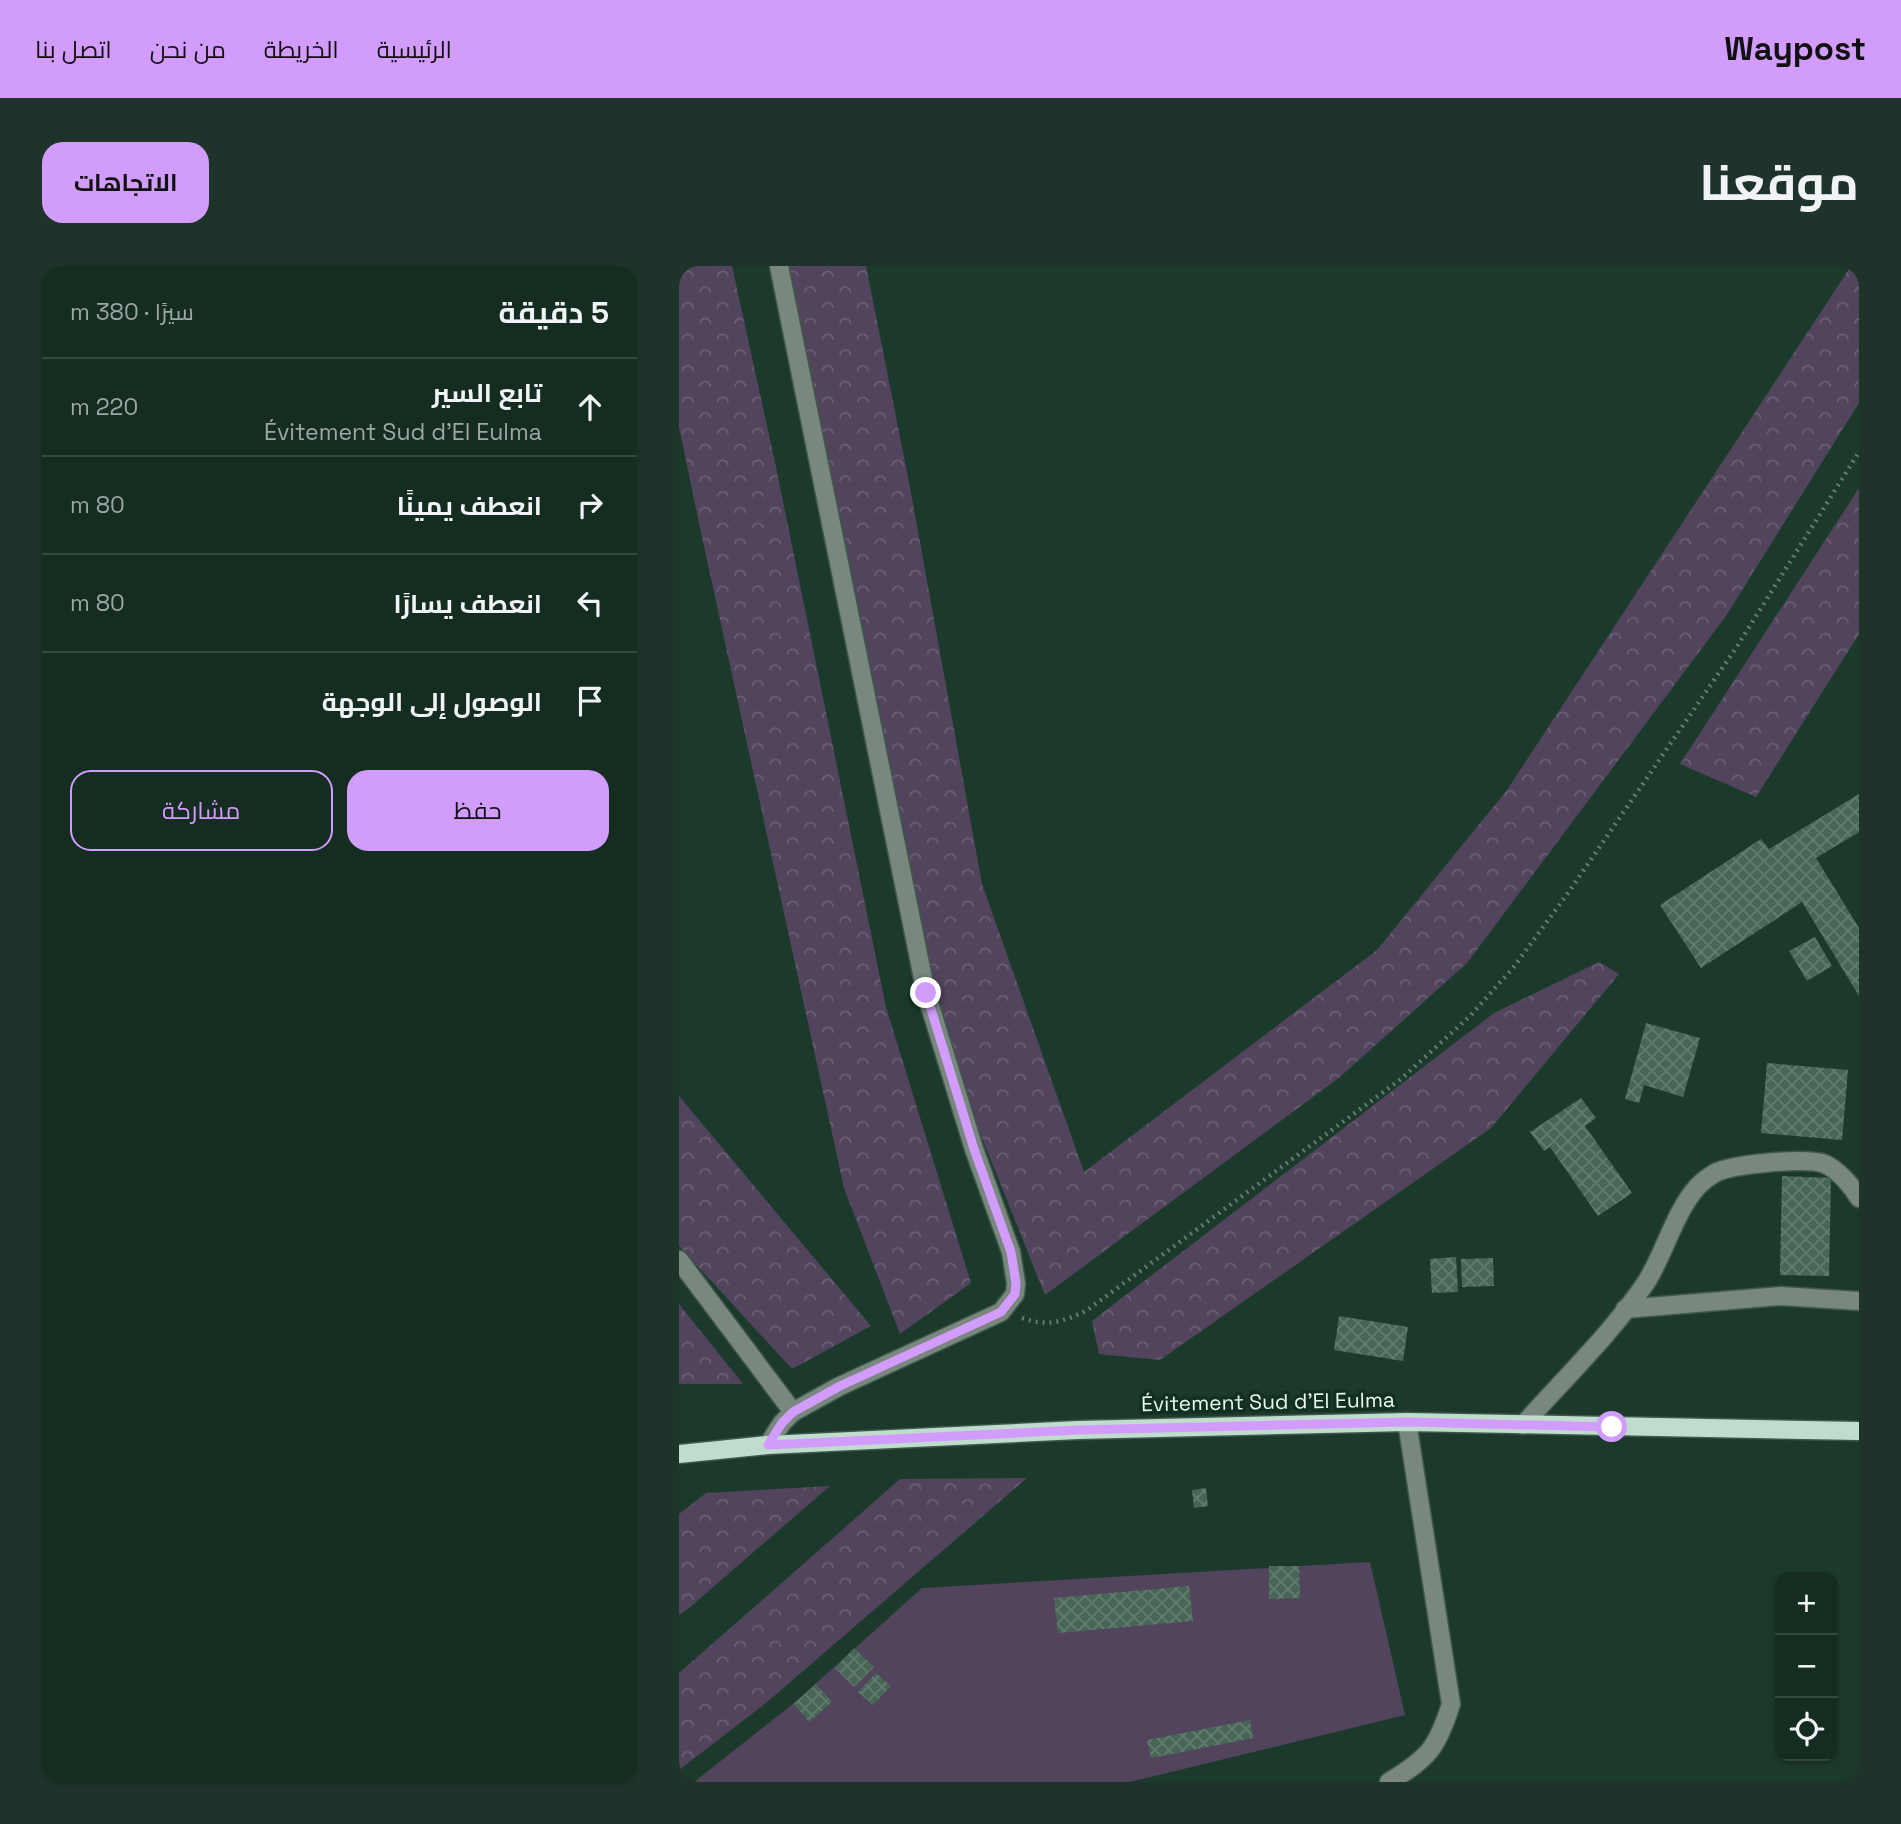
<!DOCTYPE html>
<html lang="ar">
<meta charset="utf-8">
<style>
:root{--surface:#152c21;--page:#1e342a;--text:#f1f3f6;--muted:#9da7a5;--line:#34483f;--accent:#d29cfd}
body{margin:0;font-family:"Space Grotesk",Cairo,sans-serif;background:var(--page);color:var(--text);direction:rtl}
.controls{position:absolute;right:21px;bottom:21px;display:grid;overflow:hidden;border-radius:14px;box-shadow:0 2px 5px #0004}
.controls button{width:63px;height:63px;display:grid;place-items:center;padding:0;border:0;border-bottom:2px solid var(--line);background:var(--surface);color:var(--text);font:35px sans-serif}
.stop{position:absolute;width:21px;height:21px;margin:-16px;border:5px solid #d29cfd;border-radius:50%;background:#fff}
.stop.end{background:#d29cfd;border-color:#fff;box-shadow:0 2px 7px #0008}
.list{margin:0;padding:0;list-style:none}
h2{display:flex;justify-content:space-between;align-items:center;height:91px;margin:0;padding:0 28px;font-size:30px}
h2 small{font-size:23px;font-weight:400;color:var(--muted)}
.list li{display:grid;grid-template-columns:46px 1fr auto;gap:21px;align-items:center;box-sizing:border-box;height:98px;padding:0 28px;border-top:2px solid var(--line)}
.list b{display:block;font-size:26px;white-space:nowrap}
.list p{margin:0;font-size:23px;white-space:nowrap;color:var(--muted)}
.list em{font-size:23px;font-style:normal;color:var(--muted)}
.actions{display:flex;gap:14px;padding:21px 28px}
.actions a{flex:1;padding:16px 0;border:2px solid var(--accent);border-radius:21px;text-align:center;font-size:24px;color:var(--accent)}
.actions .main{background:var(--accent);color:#111}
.icon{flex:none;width:38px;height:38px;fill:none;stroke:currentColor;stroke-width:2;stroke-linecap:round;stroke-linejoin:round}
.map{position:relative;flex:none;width:1180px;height:1516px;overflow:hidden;direction:ltr;border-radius:21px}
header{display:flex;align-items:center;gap:42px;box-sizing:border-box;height:98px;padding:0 35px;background:var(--accent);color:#111}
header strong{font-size:33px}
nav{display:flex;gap:38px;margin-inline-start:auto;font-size:24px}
.intro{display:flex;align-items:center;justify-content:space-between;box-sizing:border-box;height:168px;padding:0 42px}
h1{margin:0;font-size:49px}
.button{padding:18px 32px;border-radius:21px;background:var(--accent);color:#111;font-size:24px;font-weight:700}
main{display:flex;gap:42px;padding:0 42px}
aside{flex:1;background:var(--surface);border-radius:21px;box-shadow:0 2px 5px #0004}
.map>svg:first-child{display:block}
</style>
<header>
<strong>Waypost</strong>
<nav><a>الرئيسية</a><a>الخريطة</a><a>من نحن</a><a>اتصل بنا</a></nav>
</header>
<div class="intro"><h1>موقعنا</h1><a class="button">الاتجاهات</a></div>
<main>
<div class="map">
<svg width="1180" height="1516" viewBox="0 0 1180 1516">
<defs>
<pattern id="forest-crowns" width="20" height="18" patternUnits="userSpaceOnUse" patternTransform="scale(1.75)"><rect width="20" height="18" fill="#51445c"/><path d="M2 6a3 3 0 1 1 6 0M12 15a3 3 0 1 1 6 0" fill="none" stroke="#6a6074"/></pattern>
<pattern id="building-cross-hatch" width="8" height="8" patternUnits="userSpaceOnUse" patternTransform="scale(1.75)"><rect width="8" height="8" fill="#486656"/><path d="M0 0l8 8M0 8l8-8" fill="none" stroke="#627d6f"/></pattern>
</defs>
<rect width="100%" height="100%" fill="#1c3a2c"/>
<polygon fill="#51445c" points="691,1296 726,1449 451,1516 15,1516 115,1437 243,1322"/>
<g fill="url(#forest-crowns)">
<polygon points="0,0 53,0 97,201 207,741 292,1017 221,1068 165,922 21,262 0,161"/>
<polygon points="97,0 187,0 231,221 303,618 405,906 698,684 828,524 1172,0 1180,0 1180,137 1047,350 788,697 661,811 366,1029 278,810 225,615"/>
<polygon points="1180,222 1180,368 1077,531 1001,498"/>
<polygon points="920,696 940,708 812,862 481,1094 420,1088 413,1055 815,747"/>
<polygon points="0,830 192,1060 113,1103 0,980"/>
<polygon points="0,1038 64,1118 0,1118"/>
<polygon points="348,1212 87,1437 0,1504 0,1407 221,1213"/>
<polygon points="151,1220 10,1342 0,1349 0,1248 27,1227"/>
</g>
<g fill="url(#building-cross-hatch)">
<polygon points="1180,528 1180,566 1137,592 1180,662 1180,730 1123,636 1022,702 981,639 1082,573 1090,583"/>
<polygon points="1136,671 1153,700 1128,715 1110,685"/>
<polygon points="967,757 1021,772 1004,831 965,819 960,837 946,833"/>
<polygon points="1088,797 1169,804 1163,874 1082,867"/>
<polygon points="902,832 917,852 906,860 953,927 919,950 871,881 865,885 851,866"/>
<polygon points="1103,910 1152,912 1150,1010 1101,1009"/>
<polygon points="777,991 779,1026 753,1027 751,993"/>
<polygon points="814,992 815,1020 783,1021 782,993"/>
<polygon points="660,1050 729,1061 724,1095 655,1084"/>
<polygon points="527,1222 529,1240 515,1242 513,1224"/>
<polygon points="590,1300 620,1300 621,1332 590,1333"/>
<polygon points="510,1320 514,1355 379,1367 375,1332"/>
<polygon points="175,1382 195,1401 175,1421 156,1402"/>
<polygon points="197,1407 212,1420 194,1439 179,1426"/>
<polygon points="137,1418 153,1436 130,1456 115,1438"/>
<polygon points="571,1454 574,1472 472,1492 468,1474"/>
</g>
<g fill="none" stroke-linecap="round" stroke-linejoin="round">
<g stroke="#3d594b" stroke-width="21">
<g id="minor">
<polyline points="0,994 114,1146"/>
<polyline points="946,1043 1102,1030 1180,1035"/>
<path d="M844 1159C885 1113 931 1069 966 1018 986 988 994 948 1019 920 1023 916 1031 910 1036 907 1054 898 1128 891 1146 898 1159 904 1173 920 1180 932"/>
<polyline points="89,1179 103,1157 114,1146 161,1120 322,1046 336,1028 337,1017 332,986 295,883 247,727 100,0"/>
<path d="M710 1516C749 1492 758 1483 772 1438L728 1156"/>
</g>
</g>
<g stroke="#3d594b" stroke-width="21">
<polyline id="major" points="0,1188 89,1179 399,1164 728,1156 1180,1165"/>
</g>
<path stroke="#647d71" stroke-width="4.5" stroke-dasharray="2 5" stroke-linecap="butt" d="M343 1052C370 1061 382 1056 407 1045L722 813 791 750 834 702 889 627 1057 382 1180 186"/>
<use href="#minor" stroke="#79877f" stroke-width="18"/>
<use href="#major" stroke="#bfdccc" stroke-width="18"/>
</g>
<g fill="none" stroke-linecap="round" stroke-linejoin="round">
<polyline stroke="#d29cfd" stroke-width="9" points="247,727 295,883 332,986 337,1017 336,1028 322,1046 161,1120 114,1146 103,1157 89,1179 399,1164 728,1156 933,1161"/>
</g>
<g text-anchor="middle" stroke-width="7" stroke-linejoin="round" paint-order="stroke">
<g font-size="21" fill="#e8f9ef" stroke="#122f22">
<text transform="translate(589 1136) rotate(-1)" y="7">Évitement Sud d'El Eulma</text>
</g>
</g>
</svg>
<div class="controls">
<button>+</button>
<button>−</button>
<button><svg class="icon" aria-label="locate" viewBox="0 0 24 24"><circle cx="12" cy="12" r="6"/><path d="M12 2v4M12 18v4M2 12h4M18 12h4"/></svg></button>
</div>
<div class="stop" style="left:933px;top:1161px"></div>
<div class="stop end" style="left:247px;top:727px"></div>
</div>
<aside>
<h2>5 دقيقة<small>سيرًا · 380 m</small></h2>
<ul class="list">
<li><svg class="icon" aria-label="ahead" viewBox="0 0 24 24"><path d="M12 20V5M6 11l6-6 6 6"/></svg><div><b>تابع السير</b><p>Évitement Sud d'El Eulma</p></div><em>220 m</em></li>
<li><svg class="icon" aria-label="right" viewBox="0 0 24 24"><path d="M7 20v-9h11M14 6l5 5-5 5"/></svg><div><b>انعطف يمينًا</b></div><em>80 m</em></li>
<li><svg class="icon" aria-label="left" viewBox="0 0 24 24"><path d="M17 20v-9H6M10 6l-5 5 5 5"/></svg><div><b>انعطف يسارًا</b></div><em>80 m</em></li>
<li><svg class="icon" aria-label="arrive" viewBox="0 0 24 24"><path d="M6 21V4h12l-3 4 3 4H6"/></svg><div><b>الوصول إلى الوجهة</b></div></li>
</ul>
<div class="actions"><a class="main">حفظ</a><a>مشاركة</a></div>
</aside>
</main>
